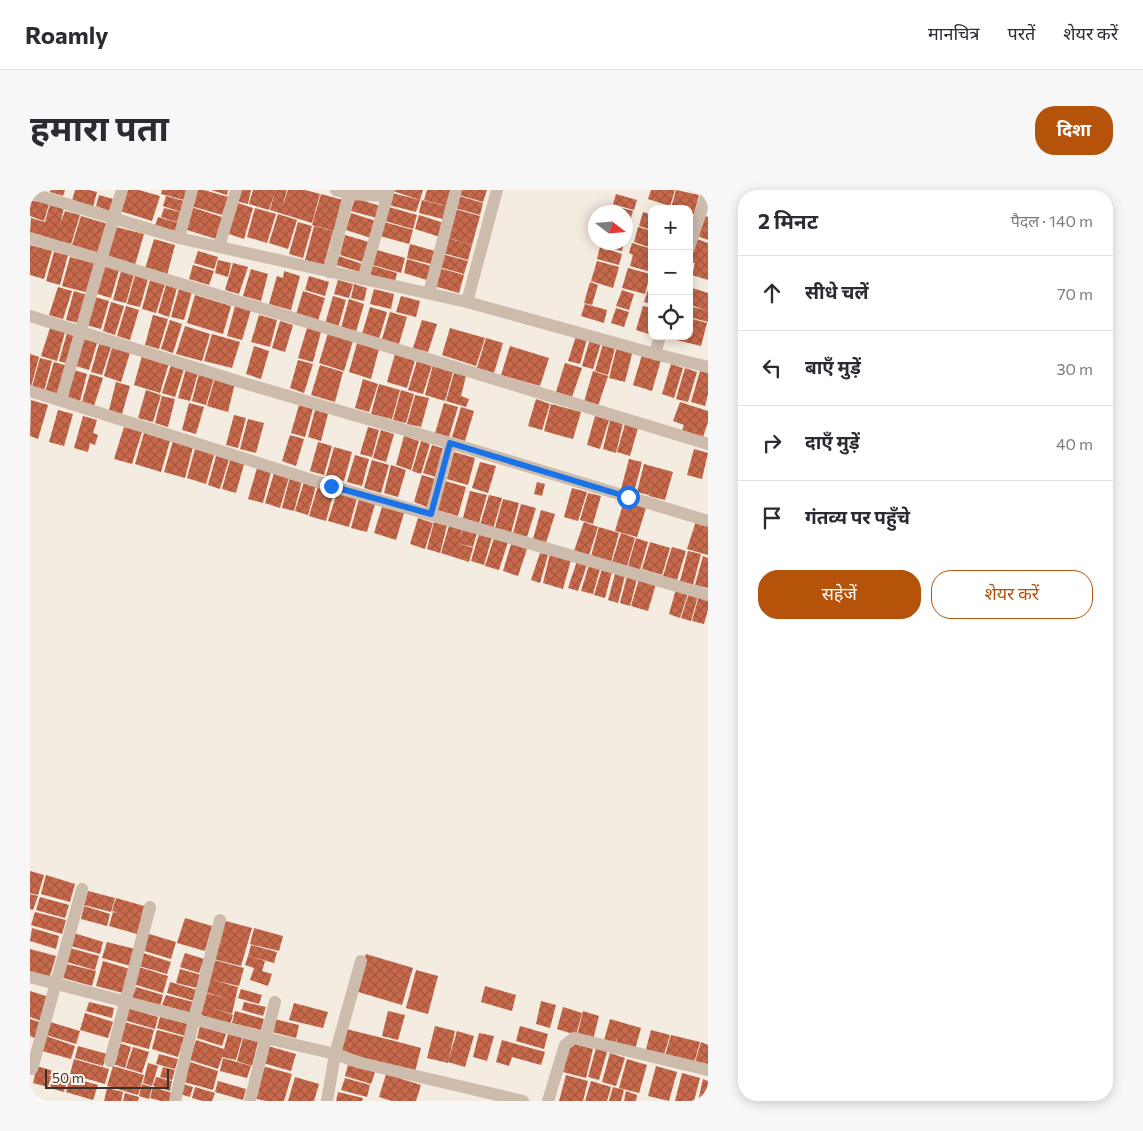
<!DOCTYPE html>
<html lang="hi">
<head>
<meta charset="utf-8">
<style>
  :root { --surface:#fff; --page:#f7f7f7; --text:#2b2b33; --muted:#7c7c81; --line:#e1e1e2; --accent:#b45309 }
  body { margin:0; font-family:Commissioner,"Noto Sans Devanagari",sans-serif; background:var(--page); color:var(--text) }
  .controls { position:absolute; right:15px; top:15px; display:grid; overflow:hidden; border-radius:10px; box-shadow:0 2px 12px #0003 }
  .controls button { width:45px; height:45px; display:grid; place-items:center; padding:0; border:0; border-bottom:1px solid var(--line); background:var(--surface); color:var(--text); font:25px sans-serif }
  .compass { position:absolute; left:558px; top:15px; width:45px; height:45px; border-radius:50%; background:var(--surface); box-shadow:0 2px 12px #0003; rotate:106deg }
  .scale { position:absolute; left:15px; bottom:12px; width:124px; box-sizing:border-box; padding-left:5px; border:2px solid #3b302b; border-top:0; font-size:14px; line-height:18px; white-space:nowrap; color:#3b302b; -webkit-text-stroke:4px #fbf5ee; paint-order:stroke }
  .stop { position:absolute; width:15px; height:15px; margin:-11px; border:4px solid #1a73e8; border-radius:50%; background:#fff }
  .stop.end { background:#1a73e8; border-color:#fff; box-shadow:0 1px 5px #0008 }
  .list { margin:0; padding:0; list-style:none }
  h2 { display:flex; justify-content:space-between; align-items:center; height:65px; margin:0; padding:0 20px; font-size:21px }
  h2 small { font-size:16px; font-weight:400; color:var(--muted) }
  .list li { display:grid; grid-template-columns:32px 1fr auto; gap:15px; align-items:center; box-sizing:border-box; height:75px; padding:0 20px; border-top:1px solid var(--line) }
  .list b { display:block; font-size:19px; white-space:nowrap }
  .list em { font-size:16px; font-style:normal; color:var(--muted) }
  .actions { display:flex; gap:10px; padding:15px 20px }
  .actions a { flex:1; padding:11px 0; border:1px solid var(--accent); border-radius:20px; text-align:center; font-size:18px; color:var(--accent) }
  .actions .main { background:var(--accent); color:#fff }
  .icon { flex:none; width:28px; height:28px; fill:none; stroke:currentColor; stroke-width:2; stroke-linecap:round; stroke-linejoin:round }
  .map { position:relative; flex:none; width:678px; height:911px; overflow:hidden; border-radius:20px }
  header { display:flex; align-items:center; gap:30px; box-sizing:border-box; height:70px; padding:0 25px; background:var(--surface); border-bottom:1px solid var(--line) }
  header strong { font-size:24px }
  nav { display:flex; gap:28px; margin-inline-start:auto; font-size:18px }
  .intro { display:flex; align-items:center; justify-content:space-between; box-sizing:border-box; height:120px; padding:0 30px }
  h1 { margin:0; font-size:35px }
  .button { padding:12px 22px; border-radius:20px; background:var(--accent); color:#fff; font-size:18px; font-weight:700 }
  main { display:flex; gap:30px; padding:0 30px }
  aside { flex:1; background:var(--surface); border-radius:20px; box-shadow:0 2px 12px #0003 }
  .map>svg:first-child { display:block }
</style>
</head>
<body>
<header>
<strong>Roamly</strong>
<nav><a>मानचित्र</a><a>परतें</a><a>शेयर करें</a></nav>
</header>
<div class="intro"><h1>हमारा पता</h1><a class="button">दिशा</a></div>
<main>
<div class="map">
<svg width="678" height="911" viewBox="0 0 678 911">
  <defs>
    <pattern id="building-cross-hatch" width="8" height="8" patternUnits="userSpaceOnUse" patternTransform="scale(1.25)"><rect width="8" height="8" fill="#c8694b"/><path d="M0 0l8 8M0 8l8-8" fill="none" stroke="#a4573f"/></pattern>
  </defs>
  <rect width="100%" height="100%" fill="#f4ebe1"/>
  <g fill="url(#building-cross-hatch)">
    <path d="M21 0H35L33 6 20 2Z"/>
    <path d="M45 0H59L67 2 63 17 42 11Z"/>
    <path d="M96 0H109L130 6 122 31 90 21Z"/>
    <path d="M132 0H157L154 10 131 4Z"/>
    <path d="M166 0H174L198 7 192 25 161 16Z"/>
    <path d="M181 0H198L197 5Z"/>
    <path d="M209 0H221L218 14 206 11Z"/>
    <path d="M223 0H257L252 18 258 0H275L290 4 282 33 240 20 245 2 239 20 219 14Z"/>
    <path d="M360 0H393L390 10Z"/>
    <path d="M397 0H421L417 16 394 10Z"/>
    <path d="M431 0H457L453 12 429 5Z"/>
    <path d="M621 0H645L640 16 618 9Z"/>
    <path d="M646 0 669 5 664 24 659 23V19L641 18Z"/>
    <path d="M362 3 390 10 386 22 359 15Z"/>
    <path d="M291 4 313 10 304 41 282 35Z"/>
    <path d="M586 4 607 10 604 20 583 14Z"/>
    <path d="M69 5 83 9 79 21 66 16Z"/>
    <path d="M136 6 154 11 151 22 133 16Z"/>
    <path d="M429 6 453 13 450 25 425 18Z"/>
    <path d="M325 8 350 16 347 28 321 21Z"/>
    <path d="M0 10 19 14 14 31 0 26Z"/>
    <path d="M392 10 416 16 413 29 389 23Z"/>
    <path d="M205 12 223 18 214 49 196 43Z"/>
    <path d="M20 14 34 18 30 34 35 21 50 25 41 54 0 44 1 28 15 32Z"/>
    <path d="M581 15 603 21 600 31 596 30V22H579Z"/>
    <path d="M161 17 192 27 186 49 154 39Z"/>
    <path d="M359 17 387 25 383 39 355 31Z"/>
    <path d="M134 18 150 22 147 32 131 27Z"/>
    <path d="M225 18 246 24 237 53 217 47Z"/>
    <path d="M425 19 450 26 442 55 418 48Z"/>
    <path d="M613 22 622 25V40L609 36Z"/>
    <path d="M321 23 346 31 341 48 316 40Z"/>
    <path d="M248 24 267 30 258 59 239 53Z"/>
    <path d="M389 25 414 33 410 47 385 39Z"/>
    <path d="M51 26 78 34 69 63 42 55Z"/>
    <path d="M674 26 678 27V50L667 46Z"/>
    <path d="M128 27 149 33 146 42 125 36Z"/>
    <path d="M268 32 282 36 273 68 259 64Z"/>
    <path d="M354 32 383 40 379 54 350 46Z"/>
    <path d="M284 36 303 41 294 75 275 70Z"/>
    <path d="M86 37 114 44 105 75 78 68Z"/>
    <path d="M608 37 622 41V58L604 52Z"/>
    <path d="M315 45 339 52 333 72 310 65Z"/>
    <path d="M417 48 442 55 438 70 413 63Z"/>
    <path d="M124 49 145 55 137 85 115 79Z"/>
    <path d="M667 49 678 53V90L662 85 665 73 660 72Z"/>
    <path d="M571 52H594L592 61 570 56Z"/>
    <path d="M602 53 622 59 621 82 600 76 603 65 599 63Z"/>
    <path d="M380 54 405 61 401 74 377 68Z"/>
    <path d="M0 55 22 61 14 89 0 85Z"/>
    <path d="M570 57 592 64 589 75 567 69Z"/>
    <path d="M347 60 375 68 371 83 343 75Z"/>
    <path d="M168 61 188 67 184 79 164 73Z"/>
    <path d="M24 62 38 65 30 95 16 91Z"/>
    <path d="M412 64 438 71 434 84 409 77Z"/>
    <path d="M309 66 332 74 330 82 306 75Z"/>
    <path d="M40 67 67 74 59 103 32 96Z"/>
    <path d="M377 69 401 76 397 90 374 83Z"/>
    <path d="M188 70 201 73 198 87 185 83Z"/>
    <path d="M567 71 589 77 583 98 561 91Z"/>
    <path d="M203 73 218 77 209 104 195 100Z"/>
    <path d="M73 75 89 80 81 108 64 103Z"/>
    <path d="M163 75 184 81 179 95 159 89Z"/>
    <path d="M343 76 367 83 365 92 340 85Z"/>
    <path d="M409 78 434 85 429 103 404 96Z"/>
    <path d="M598 78 620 84 615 104 592 98Z"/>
    <path d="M221 79 238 84 231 111 213 106Z"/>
    <path d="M91 81 104 84 96 113 83 110Z"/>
    <path d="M254 81 270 86 261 120 239 114 247 86 253 88Z"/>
    <path d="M105 85 118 89 110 117 97 114Z"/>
    <path d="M279 86 299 92 295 106 275 100Z"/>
    <path d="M120 90 135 94 126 123 112 119Z"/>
    <path d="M308 90 323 94 319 108 304 104Z"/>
    <path d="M621 91H622V114L614 112Z"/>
    <path d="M560 92 568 95 562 115 554 113Z"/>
    <path d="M324 94 337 98 334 111 321 108Z"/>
    <path d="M136 95 147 98 139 127 128 123Z"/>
    <path d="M28 97 42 101 33 129 19 125Z"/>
    <path d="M659 97 678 103V132L659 127V116L675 120 659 114Z"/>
    <path d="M149 99 162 102 154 130 141 127Z"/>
    <path d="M344 99 364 104 361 119 340 114Z"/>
    <path d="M592 100 604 104 599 120 586 116Z"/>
    <path d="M44 101 57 105 49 133 36 130Z"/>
    <path d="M273 101 295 108 288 131 266 125Z"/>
    <path d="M165 105 201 116 193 144 157 133Z"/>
    <path d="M303 106 316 110 308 138 295 134Z"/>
    <path d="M371 106 390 111 386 127 366 122Z"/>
    <path d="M65 107 79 111 71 139 56 135Z"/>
    <path d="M319 109 334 114 326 142 311 138Z"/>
    <path d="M81 112 94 116 85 145 73 141Z"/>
    <path d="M555 114 577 120 574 133 551 126Z"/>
    <path d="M96 116 109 120 100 150 87 146Z"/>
    <path d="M205 116 221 120 212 150 197 146Z"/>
    <path d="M613 116 622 118V145L606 140Z"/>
    <path d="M340 117 357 122 349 149 332 144Z"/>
    <path d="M586 118 599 122 594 137 581 133Z"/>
    <path d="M360 122 377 127 369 154 352 149Z"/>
    <path d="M123 125 138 129 129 159 115 155Z"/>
    <path d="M229 125 247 130 240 157 221 152Z"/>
    <path d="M659 128 677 133 671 156 642 149 643 146H659Z"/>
    <path d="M140 130 152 134 143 163 131 159Z"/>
    <path d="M392 130 407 134 398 162 383 158Z"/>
    <path d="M250 131 263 135 255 162 242 158Z"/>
    <path d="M155 136 180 144 172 171 146 164Z"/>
    <path d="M20 138 35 142 27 171 11 166Z"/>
    <path d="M277 138 291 142 283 172 268 168Z"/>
    <path d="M420 138 455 148 446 176 412 165Z"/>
    <path d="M37 143 47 145 39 174 29 171Z"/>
    <path d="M298 143 323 151 314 181 289 173Z"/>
    <path d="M182 144 210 152 202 178 174 171Z"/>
    <path d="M546 146 557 149 550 174 538 171Z"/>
    <path d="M456 148 473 153 464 183 447 178Z"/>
    <path d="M54 149 67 153 59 180 46 176Z"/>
    <path d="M560 149 571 153 563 179 552 176Z"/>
    <path d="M327 153 349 159 341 189 319 182Z"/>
    <path d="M69 154 81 157 72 185 61 182Z"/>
    <path d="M573 154 585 158 578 185 565 181Z"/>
    <path d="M224 156 239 161 231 189 216 184Z"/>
    <path d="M480 156 519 168 510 196 471 185Z"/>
    <path d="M587 156 603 160 595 192 579 188Z"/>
    <path d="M82 158 100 163 91 192 74 186Z"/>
    <path d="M0 164 9 167 1 197H0Z"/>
    <path d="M365 164 385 170 377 198 357 192Z"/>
    <path d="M612 165 631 170 622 201 603 195Z"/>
    <path d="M112 166 139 173 130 203 104 195Z"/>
    <path d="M10 168 22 171 14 201 2 197Z"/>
    <path d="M268 170 283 174 274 203 260 198Z"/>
    <path d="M387 171 402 175 393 204 378 200Z"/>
    <path d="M24 172 38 176 30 206 15 202Z"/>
    <path d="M535 173 552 178 542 207 526 202Z"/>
    <path d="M641 174 653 178 644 208 632 204Z"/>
    <path d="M141 175 154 179 145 207 132 203Z"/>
    <path d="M290 175 313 182 305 212 281 205Z"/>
    <path d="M403 175 423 182 415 211 395 205Z"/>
    <path d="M655 178 667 182 658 212 646 209Z"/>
    <path d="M156 179 168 183 160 211 148 208Z"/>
    <path d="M44 180 57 184 50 211 37 208Z"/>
    <path d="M563 181 578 186 568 216 554 212Z"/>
    <path d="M670 181 678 183V204L675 216 661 212Z"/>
    <path d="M424 183 436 186 431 206 439 209 436 217 416 211Z"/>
    <path d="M60 184 73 188 64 216 52 212Z"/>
    <path d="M169 184 184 188 176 215 162 211Z"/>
    <path d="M185 188 205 193 198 222 177 216Z"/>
    <path d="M333 189 348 194 339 222 325 218Z"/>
    <path d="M86 192 100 196 92 224 79 220Z"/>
    <path d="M349 194 370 200 362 229 341 224Z"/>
    <path d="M116 200 131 205 123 232 108 228Z"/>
    <path d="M371 200 384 204 376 233 363 230Z"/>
    <path d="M385 205 399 208 391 237 377 234Z"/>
    <path d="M132 206 145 209 138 237 125 233Z"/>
    <path d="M506 209 520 214 512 240 498 236Z"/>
    <path d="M1 210 18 215 8 249 0 246Z"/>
    <path d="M650 212 678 221V232L672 250 651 243 654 235 643 231Z"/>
    <path d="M159 213 174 217 166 244 152 240Z"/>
    <path d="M414 213 428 217 419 247 405 243Z"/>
    <path d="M521 214 551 222 543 249 528 245 530 236 528 245 514 241Z"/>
    <path d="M269 215 283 219 275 247 261 243Z"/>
    <path d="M431 217 444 221 435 251 422 247Z"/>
    <path d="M28 220 43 224 34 256 19 252Z"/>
    <path d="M285 220 298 224 291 251 278 247Z"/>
    <path d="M204 225 216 228 208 258 196 255Z"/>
    <path d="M53 226 67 230 63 243 68 245 65 255 60 253 58 262 44 258Z"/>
    <path d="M565 226 579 230 570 259 557 255Z"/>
    <path d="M218 229 234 233 226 263 210 259Z"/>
    <path d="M580 230 593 233 586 263 573 259Z"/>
    <path d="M595 234 608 238 600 266 587 262Z"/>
    <path d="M94 237 112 242 102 274 84 269Z"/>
    <path d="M338 237 349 240 342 267 330 264Z"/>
    <path d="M351 240 364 244 356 272 343 268Z"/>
    <path d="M114 243 140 251 131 282 105 274Z"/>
    <path d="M260 245 274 249 266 276 252 271Z"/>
    <path d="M374 246 389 251 381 280 366 275Z"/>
    <path d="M143 251 163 257 155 288 134 282Z"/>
    <path d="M391 251 400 254 391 284 382 281Z"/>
    <path d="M288 252 302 256 294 285 280 281Z"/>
    <path d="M402 255 415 259 406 287 393 283Z"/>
    <path d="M304 257 322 262 314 291 296 286Z"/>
    <path d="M165 259 184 265 176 294 157 288Z"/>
    <path d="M664 259 678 263 672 289 657 285Z"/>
    <path d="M424 262 445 268 438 295 417 289Z"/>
    <path d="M325 265 339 269 332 296 317 292Z"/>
    <path d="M186 266 199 269 190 299 178 295Z"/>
    <path d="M599 269 612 272 604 302 591 299Z"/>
    <path d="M200 270 214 274 206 303 192 299Z"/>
    <path d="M342 270 359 275 351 303 334 298Z"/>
    <path d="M450 272 466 276 458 303 442 298Z"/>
    <path d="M614 274 643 282 635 310 619 306 622 294 619 305 607 302Z"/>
    <path d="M361 275 376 280 368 307 354 303Z"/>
    <path d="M227 278 241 282 233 313 218 309Z"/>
    <path d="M244 283 259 287 250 318 235 313Z"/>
    <path d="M392 285 405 289 397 317 384 312Z"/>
    <path d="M260 287 272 291 264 321 252 318Z"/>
    <path d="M415 291 436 297 428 326 407 320Z"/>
    <path d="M274 292 286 296 278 325 265 321Z"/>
    <path d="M507 292 515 294 512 306 504 304Z"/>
    <path d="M288 296 304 301 296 331 279 326Z"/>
    <path d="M542 298 557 302 548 331 534 327Z"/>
    <path d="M440 301 457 305 449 333 433 328Z"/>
    <path d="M307 303 327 308 319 337 298 331Z"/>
    <path d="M558 303 571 306 563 334 550 330Z"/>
    <path d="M459 305 472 308 463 339 450 335Z"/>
    <path d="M329 309 345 314 337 342 321 338Z"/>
    <path d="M473 309 489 313 481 343 465 338Z"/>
    <path d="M594 311 616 318 607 347 585 341Z"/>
    <path d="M491 314 506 318 497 347 483 343Z"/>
    <path d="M352 317 374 323 366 350 344 343Z"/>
    <path d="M511 320 525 324 516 353 503 349Z"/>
    <path d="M388 328 403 333 395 359 380 354Z"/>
    <path d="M666 331 678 335V365L657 359Z"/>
    <path d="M404 332 417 336 410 363 397 359Z"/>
    <path d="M554 332 568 337 559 365 544 361Z"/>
    <path d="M419 336 432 340 430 348 433 339 447 343 443 357 428 353 443 358 439 372 411 363Z"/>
    <path d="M569 337 589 343 581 372 561 366Z"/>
    <path d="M591 343 605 348 597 376 582 372Z"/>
    <path d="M449 344 462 347 454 375 441 371Z"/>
    <path d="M464 348 478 352 469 380 455 376Z"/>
    <path d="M606 348 618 352 610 380 598 376Z"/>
    <path d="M620 352 640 358 632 385 612 379Z"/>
    <path d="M481 354 497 359 488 386 473 381Z"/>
    <path d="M642 357 656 361 647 390 633 386Z"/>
    <path d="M658 361 671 364 663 395 650 391Z"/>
    <path d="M510 363 518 365 510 393 501 390Z"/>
    <path d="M520 364 541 370 533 399 513 393Z"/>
    <path d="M673 366 678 368V398L665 395Z"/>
    <path d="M547 371 557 375 548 401 538 398Z"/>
    <path d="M559 375 570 379 563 404 551 401Z"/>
    <path d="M572 379 582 382 575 408 564 405Z"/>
    <path d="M585 384 595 386 588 413 578 410Z"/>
    <path d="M597 386 607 389 600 416 590 413Z"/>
    <path d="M609 389 626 394 618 421 601 416Z"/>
    <path d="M646 399 658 403 650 428 639 424Z"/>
    <path d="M659 403 668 406 661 431 651 428Z"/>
    <path d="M669 406 678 409V420L674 434 662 431Z"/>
    <path d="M0 681 14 685 8 705 0 703Z"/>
    <path d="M16 685 45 694 40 712 11 704Z"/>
    <path d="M58 701 85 708 81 722 54 715Z"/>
    <path d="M0 704 8 706 3 720 0 719Z"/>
    <path d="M10 707 39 715 35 728 6 720Z"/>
    <path d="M86 708 114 716 107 744 79 736 83 722 89 723 82 721Z"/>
    <path d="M54 716 80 724 77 736 51 729Z"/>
    <path d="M5 722 36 730 32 744 1 735Z"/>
    <path d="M155 728 182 736 175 761 147 753Z"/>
    <path d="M192 730 222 738 211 776 183 769 187 752 195 754 186 751Z"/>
    <path d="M2 738 29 746 26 759 0 751Z"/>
    <path d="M224 738 253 746 249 761 220 754Z"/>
    <path d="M44 743 73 752 70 764 41 756Z"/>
    <path d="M116 743 146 752 141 769 111 760Z"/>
    <path d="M77 752 105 759 101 776 72 768Z"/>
    <path d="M221 755 247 762 244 773 218 766Z"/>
    <path d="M40 758 69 766 65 780 37 772Z"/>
    <path d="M0 759 26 766 19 789 0 783Z"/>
    <path d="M113 763 141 772 137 784 109 776Z"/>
    <path d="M155 763 174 769 169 783 150 777Z"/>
    <path d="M336 764 383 778 372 815 325 801Z"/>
    <path d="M218 766 235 771 232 781 242 784 238 796 220 790 224 778 215 775Z"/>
    <path d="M184 770 214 778 209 796 183 790 208 797 202 824 182 818 203 825 200 834 171 825 177 803 201 810 176 802Z"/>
    <path d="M73 771 100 779 93 803 66 796Z"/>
    <path d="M37 774 66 781 62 796 33 788Z"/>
    <path d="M109 777 138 786 133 803 103 794Z"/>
    <path d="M150 779 171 785 167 798 146 793Z"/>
    <path d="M386 780 408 786 398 824 376 818Z"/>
    <path d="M140 792 167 800 164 811 137 803Z"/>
    <path d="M455 796 486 805 482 821 451 812Z"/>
    <path d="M106 797 133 805 130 816 102 808Z"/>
    <path d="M211 799 232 805 229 814 208 808Z"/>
    <path d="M0 801 19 807 11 831 0 827Z"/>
    <path d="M136 805 163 812 159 823 132 815Z"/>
    <path d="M511 811 526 815 520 838 506 834Z"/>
    <path d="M59 812 84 818 82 828 56 821Z"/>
    <path d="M214 812 236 817 233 826 212 820Z"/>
    <path d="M264 813 298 822 293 838 259 830Z"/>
    <path d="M533 817 552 823 546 845 527 839Z"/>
    <path d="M97 818 128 827 125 839 94 830Z"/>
    <path d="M205 821 234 829 231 840 202 833Z"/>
    <path d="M358 821 375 825 368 850 352 846Z"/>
    <path d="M553 821 569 826 563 850 547 846Z"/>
    <path d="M55 823 83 832 78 848 50 840Z"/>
    <path d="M130 827 158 834 155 846 127 838Z"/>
    <path d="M0 829 9 832 5 848 0 846Z"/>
    <path d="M244 829 269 835 266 848 242 842Z"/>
    <path d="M580 829 611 838 604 863 585 857 588 845 584 857 573 854Z"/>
    <path d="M20 832 50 841 46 854 16 845Z"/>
    <path d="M94 832 124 840 119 859 89 851Z"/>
    <path d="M170 836 196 844 192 856 167 848Z"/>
    <path d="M405 836 425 841 418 873 397 868Z"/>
    <path d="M490 836 518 844 514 859 486 851Z"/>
    <path d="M316 839 365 851 362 863 365 851 391 858 385 882 310 862Z"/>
    <path d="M127 840 154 847 148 867 122 859Z"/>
    <path d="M621 840 640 845 633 868 615 863Z"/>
    <path d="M427 841 444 846 435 877 418 872Z"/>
    <path d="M449 843 464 846 457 871 443 867Z"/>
    <path d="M198 844 212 848 206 870 192 867 188 879 160 870 166 850 194 859Z"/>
    <path d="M641 845 670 852 663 877 634 869Z"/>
    <path d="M16 846 45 856 41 869 12 861Z"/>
    <path d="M213 848 228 852 222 876 207 871Z"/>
    <path d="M472 850 515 862 511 875 482 867 479 876 466 872Z"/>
    <path d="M671 852 678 855V880L664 876Z"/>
    <path d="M89 853 101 857 95 878 83 874Z"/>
    <path d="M541 853 563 859 556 888 533 882Z"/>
    <path d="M48 856 77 864 73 876 45 868Z"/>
    <path d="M238 856 266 864 261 881 233 873Z"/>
    <path d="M103 857 119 862 112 883 96 878Z"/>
    <path d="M566 858 577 862 569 890 558 887Z"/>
    <path d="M580 863 595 868 586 896 572 892Z"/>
    <path d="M129 864 148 869 145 879 126 874Z"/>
    <path d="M193 868 221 876 217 888 190 881Z"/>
    <path d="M44 869 79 879 75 894 40 884Z"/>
    <path d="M597 869 617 875 609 903 589 898Z"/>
    <path d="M160 872 188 881 183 900 154 892Z"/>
    <path d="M118 873 128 876 122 896 113 893Z"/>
    <path d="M318 875 345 882 341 894 315 886Z"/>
    <path d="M7 876 23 881 18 897 3 893Z"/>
    <path d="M83 876 114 885 108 905 77 896Z"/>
    <path d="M232 876 262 884 254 911H236L223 908Z"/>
    <path d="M626 876 647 882 639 911 618 906Z"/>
    <path d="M133 877 145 880 142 890 130 887Z"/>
    <path d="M24 882 38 886 34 902 20 898Z"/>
    <path d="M652 883 670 888 664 911H645Z"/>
    <path d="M356 884 391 895 386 911H362L349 907Z"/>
    <path d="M536 885 558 891 553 911H529Z"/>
    <path d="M40 887 68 895 63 910 36 902Z"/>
    <path d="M126 887 142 891 140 901 123 896Z"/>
    <path d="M265 887 289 894 284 911H258Z"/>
    <path d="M315 888 340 895 337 907 311 900Z"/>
    <path d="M673 889 678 891V911H668Z"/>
    <path d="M188 891 216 899 213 910 185 902Z"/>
    <path d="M561 891 581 897 577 911H555Z"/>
    <path d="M112 894 122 897 119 909 109 906Z"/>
    <path d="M153 894 163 897 160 907 150 904Z"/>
    <path d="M123 897 142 903 139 911H131L120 908Z"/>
    <path d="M165 897 185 903 182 911H173L162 908Z"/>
    <path d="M583 897 594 900 591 911H579Z"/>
    <path d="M77 898 93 902 91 911H74Z"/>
    <path d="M596 901 607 905 606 911H594Z"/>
    <path d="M308 902 333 908 332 911H306Z"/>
    <path d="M95 903 109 907 108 911H93Z"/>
  </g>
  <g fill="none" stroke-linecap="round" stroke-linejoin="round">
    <g stroke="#cdbbac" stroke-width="12">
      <path d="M306 0 319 4 357 6"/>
      <path d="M0 3 149 48 437 112 625 164 678 177"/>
      <path d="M0 48 678 254"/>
      <path d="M149 48 162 0"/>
      <path d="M189 57 206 0"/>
      <path d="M659 58 678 0"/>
      <path d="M299 82 320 0"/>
      <path d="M333 89 359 0"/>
      <path d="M399 103 426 0"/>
      <path d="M437 112 467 0"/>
      <path d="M0 126 217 194 420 253 401 324"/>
      <path d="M625 164 630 146"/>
      <path d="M0 201 301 296 678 405"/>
      <path d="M31 210 71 70 92 0"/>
      <path d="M420 253 678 331"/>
      <path d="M0 787 236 848 305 864 331 873 493 911"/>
      <path d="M80 871 120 717"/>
      <path d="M2 879 52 699"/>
      <path d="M145 911 164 829 190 730"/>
      <path d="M220 911 245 812"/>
      <path d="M297 911 305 864 331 771"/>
      <path d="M518 911 535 855 544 848 678 880"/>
    </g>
  </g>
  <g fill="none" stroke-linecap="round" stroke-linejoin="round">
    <path stroke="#1a73e8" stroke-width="6" d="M301 296 401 324 420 253 598 307"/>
  </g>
</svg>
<div class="controls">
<button>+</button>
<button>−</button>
<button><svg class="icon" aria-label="locate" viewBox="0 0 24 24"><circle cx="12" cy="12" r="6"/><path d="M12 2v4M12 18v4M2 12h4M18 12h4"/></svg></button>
</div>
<svg class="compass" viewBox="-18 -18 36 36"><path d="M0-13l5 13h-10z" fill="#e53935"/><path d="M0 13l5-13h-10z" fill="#7c7c81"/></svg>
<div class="scale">50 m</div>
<div class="stop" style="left:598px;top:307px"></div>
<div class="stop end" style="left:301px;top:296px"></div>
</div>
<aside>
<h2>2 मिनट<small>पैदल · 140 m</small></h2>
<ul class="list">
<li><svg class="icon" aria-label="ahead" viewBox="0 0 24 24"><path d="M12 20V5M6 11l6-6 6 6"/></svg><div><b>सीधे चलें</b></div><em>70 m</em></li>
<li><svg class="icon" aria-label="left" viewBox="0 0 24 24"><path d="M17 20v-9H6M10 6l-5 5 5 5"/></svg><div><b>बाएँ मुड़ें</b></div><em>30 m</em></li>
<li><svg class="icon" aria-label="right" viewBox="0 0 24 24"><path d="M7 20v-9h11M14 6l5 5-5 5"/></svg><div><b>दाएँ मुड़ें</b></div><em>40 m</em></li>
<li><svg class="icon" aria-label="arrive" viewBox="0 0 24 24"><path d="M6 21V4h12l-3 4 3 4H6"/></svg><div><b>गंतव्य पर पहुँचे</b></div></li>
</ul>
<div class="actions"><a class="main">सहेजें</a><a>शेयर करें</a></div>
</aside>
</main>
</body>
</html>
